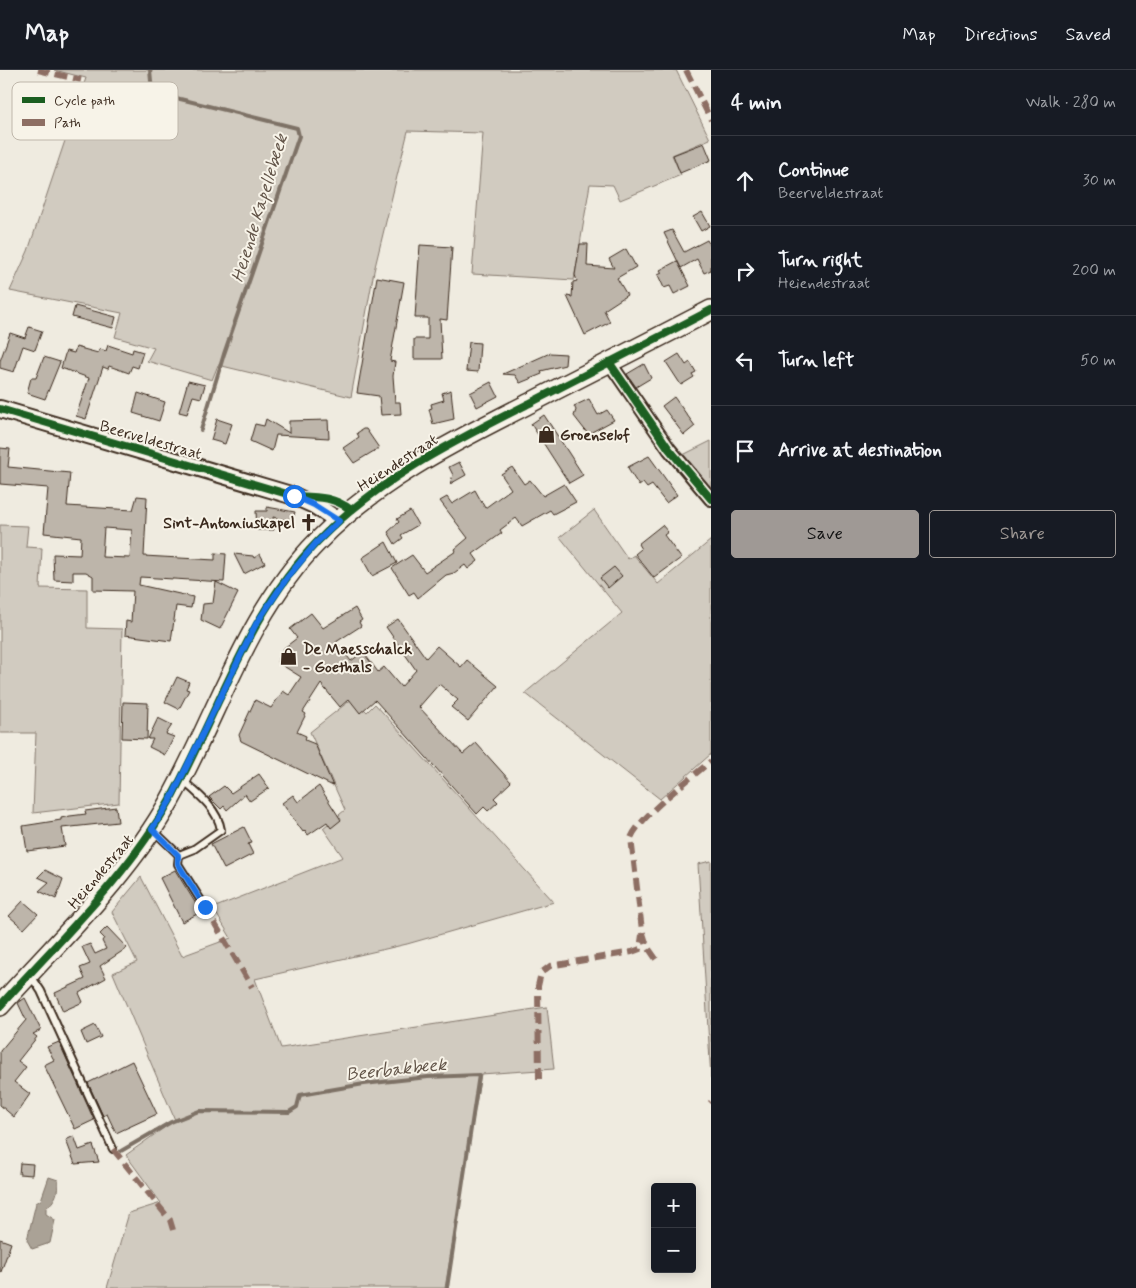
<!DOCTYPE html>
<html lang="en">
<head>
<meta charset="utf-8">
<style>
  :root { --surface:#171b24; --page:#242831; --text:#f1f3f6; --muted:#9ea1a6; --line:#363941; --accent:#9f9995 }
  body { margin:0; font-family:Mynerve,sans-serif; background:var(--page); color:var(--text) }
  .controls { position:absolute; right:15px; bottom:15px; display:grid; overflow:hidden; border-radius:5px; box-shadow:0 2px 12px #0003 }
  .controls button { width:45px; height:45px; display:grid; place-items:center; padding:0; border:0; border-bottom:1px solid var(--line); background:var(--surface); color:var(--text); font:25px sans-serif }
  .stop { position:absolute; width:15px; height:15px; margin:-11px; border:4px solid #1a73e8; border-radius:50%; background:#fff }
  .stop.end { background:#1a73e8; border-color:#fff; box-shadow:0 1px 5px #0008 }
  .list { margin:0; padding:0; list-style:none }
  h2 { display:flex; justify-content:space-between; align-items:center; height:65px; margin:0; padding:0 20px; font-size:21px }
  h2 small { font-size:16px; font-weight:400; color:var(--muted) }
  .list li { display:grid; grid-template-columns:32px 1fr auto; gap:15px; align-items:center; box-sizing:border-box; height:90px; padding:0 20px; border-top:1px solid var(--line) }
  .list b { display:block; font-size:19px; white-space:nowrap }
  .list p { margin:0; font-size:16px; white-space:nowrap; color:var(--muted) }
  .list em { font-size:16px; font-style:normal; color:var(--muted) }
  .actions { display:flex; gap:10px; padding:15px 20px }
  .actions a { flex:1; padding:11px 0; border:1px solid var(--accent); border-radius:5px; text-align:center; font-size:18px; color:var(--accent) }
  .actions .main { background:var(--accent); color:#111 }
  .icon { flex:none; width:28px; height:28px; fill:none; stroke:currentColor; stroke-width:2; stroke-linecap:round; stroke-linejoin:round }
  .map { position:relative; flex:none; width:711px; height:1218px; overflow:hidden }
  header { display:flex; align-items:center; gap:30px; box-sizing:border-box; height:70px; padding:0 25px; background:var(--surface); border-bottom:1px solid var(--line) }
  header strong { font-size:24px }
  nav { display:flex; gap:28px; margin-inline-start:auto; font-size:18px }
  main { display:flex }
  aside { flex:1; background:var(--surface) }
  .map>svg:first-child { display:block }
</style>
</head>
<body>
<header>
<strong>Map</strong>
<nav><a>Map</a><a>Directions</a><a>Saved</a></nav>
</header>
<main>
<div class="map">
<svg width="711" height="1218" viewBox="0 0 711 1218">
  <rect width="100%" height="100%" fill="#efebe0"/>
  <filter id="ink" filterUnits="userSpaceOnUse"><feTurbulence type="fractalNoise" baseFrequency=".02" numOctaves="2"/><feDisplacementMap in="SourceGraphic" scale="10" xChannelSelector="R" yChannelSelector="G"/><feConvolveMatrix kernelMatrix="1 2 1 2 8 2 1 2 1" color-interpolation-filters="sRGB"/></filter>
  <g filter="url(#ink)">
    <g fill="#d1cbc0" stroke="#867a6f">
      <path d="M54 0H676L710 69 672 85 681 105 620 130 613 115 590 114 574 210 472 204 483 63 408 61 374 201 351 327 218 295 212 310 147 291 154 278 115 267 122 243 10 221 28 181 86 8Z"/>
      <path d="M711 371V418L683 385Z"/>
      <path d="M594 440 628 489 634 485 658 514 711 470V684L660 729 525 623 622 543 560 467Z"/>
      <path d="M0 455 28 456 26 477 42 478 40 518 87 519V558L122 559 119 733 33 743 36 663H0Z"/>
      <path d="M353 628 367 642 375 634 554 832 407 874 255 909 281 978 547 937 554 999 481 1004 445 1218H107L129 1143 161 1133 126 1085 175 1050 113 903 137 892 112 842 141 807 182 886 231 868 213 838 343 787 323 758 345 740 310 662Z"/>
      <path d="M711 791V1008L698 794Z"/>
    </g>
    <path fill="#aaa296" stroke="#7e7266" d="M49 1107 58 1110C58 1123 56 1130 46 1138V1144L55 1150 50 1173 32 1179 27 1170 36 1133 41 1130Z"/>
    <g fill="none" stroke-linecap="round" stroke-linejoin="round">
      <g stroke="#7e7266" stroke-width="4">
        <path d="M150 0 152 22 297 58 299 66 224 284 201 360"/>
        <path d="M121 1081 171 1052 199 1041 289 1042 297 1037 300 1025 364 1014 428 1007 479 1005 447 1218"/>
      </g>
    </g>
    <g fill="#bdb5aa" stroke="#3b2a1e" fill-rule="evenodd">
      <path d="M704 73 711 90 680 103 673 85Z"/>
      <path d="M702 142 710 156 701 161 693 147Z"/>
      <path d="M672 160 684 182 707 170 711 177V200L704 203 697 189 681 198 664 163Z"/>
      <path d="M580 174H588L587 196 614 198 609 189 626 179 636 197 617 208 627 225 604 240 610 252 585 265 567 226 572 227 573 212 577 211 575 205Z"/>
      <path d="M420 175 452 177 447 250 440 249 442 289H414V269H428V248H415Z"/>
      <path d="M677 191 690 216 674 224 670 216 664 218 658 205 662 203 660 200Z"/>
      <path d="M377 207 404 212 390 291 395 292 393 306 395 332H400L401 344 381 345 379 326 357 323Z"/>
      <path d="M75 236 116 247 113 258 72 247Z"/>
      <path d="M29 257 42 261 35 280 23 276 14 302 0 298V291L10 263 25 268Z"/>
      <path d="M469 272 480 273 478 302 466 301Z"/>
      <path d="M108 275 132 283 133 279 143 282 138 298 132 296 129 303 109 296 108 299 103 297 86 349 76 346 89 308 61 298 66 281 74 283 76 277 98 283 100 279 106 281Z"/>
      <path d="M550 283 566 284 565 295 541 301 542 304 520 313 515 305 503 304Z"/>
      <path d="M679 284 686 295 690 292 696 302 692 304 694 307 681 315 666 292Z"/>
      <path d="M44 287 60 292 45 329 27 323 31 308H36Z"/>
      <path d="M644 294 651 308 636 317 627 304Z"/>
      <path d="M188 311 205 315 201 328 193 326 187 344 179 342Z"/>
      <path d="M491 312 498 326 477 337 470 323Z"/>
      <path d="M451 320 454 349 433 354 429 339 432 338 431 334 444 330 442 323Z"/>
      <path d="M138 323 165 332 159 351 133 343Z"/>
      <path d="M674 327 695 356 684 365 662 336Z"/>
      <path d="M589 329 598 345 607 340 614 350 588 364 574 346 576 340 574 336Z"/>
      <path d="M544 345 583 405 569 413 531 354Z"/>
      <path d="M217 349 232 354 225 374 211 370Z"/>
      <path d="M266 349 289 363V351L328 350 329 368 276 365 272 381 250 371 255 354 264 356Z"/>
      <path d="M363 359H366L379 378 354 393 343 378 359 367 357 363Z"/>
      <path d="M0 378 10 379 8 397 70 403 67 436 133 440 137 426 147 427 144 486 215 490V483L226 484 224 512 140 507 139 515 193 527 191 538 176 536 171 571 125 565 126 551 131 552 133 521 93 520V506L86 502H73V511L54 510 53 484 80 485 81 467 44 463 48 418 0 414ZM104 458 132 460 130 488 102 487Z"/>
      <path d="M649 386 677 425 666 433 652 415 647 418 643 413 639 416 630 402 628 397Z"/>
      <path d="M459 392 466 405 450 414 453 405 449 397Z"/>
      <path d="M512 397 524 414 530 410 543 426 564 414 576 432 553 444 550 440 522 456 516 448 500 460 502 463 473 484 478 491 468 499 465 495 454 503 446 505 418 528 414 522 409 525 392 498 412 485 425 502 456 481 455 479 468 468 440 431 447 427 452 434 475 420 485 438 511 419 501 404Z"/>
      <path d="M267 437 295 442 292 452 273 447 274 460H257L256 441H267Z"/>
      <path d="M410 441 418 455 401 465 403 468 395 474 388 462 399 452 397 449Z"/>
      <path d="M662 455 668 462 664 465 681 488 654 508 635 484 641 479 638 474Z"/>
      <path d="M386 472 397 493 372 506 362 488Z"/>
      <path d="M234 484 253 486 254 488 260 484 265 493 244 504Z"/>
      <path d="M614 497 622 506 608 518 600 508Z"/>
      <path d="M216 512 238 523 220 559 201 550 203 534 213 533Z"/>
      <path d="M355 538 362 550 359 552 361 556 336 572 351 591 363 582 378 602 384 597 401 617 416 600 386 557 398 549 426 588 437 576 461 597 467 590 498 616 468 651 451 637 458 630 439 614 419 637 463 684 476 673 511 712 494 728 498 732 488 741 484 737 477 744 375 630 360 643 349 629 340 637 321 614 303 642 306 644 297 662 306 666 305 670 315 674 333 716 241 671 239 665 255 630 271 638 283 621 289 625 301 607 277 592 284 578 297 568 290 559 311 543 323 558Z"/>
      <path d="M177 607 189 612 186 619 189 620 179 639 165 632Z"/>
      <path d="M123 632 148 633 147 669 122 668Z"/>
      <path d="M158 648 172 655 166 664 174 667 165 685 149 677 153 669H148Z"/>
      <path d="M259 704 269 718 250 731 245 724 227 740 224 736 221 739 209 727 224 716 231 723Z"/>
      <path d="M319 716 341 750 331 758 327 752 308 765 305 760 303 762 282 733 293 725 298 732Z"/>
      <path d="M116 737 118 752 62 758 65 776 27 781 23 756 61 750V748L70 746 86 744 85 741Z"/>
      <path d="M244 757 252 773 248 774 253 784 224 799 211 774Z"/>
      <path d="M45 800 63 809 56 829 39 821 49 812 38 807Z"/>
      <path d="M175 800 201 842 182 852 160 808Z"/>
      <path d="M23 831 38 844 24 859 9 846Z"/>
      <path d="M107 857 127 878 100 896 106 908 79 923 83 932 63 941 55 923 85 909 80 898 90 894 82 877 90 874 95 884 106 879 102 871 104 868 100 864Z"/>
      <path d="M25 928 41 960 33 964 37 967 18 991 26 997 14 1012 30 1024 14 1047 0 1035V981L26 950 18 933Z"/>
      <path d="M95 955 101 967 86 974 81 962Z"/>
      <path d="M59 972 94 1050 75 1059 44 995 54 990 47 977Z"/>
      <path d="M132 991 157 1044 116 1063 107 1044 103 1046 88 1013Z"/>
      <path d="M74 1066 79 1080 93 1075 99 1092 75 1094 66 1070Z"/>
      <path d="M20 1093 33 1094 32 1105 19 1104Z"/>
      <path d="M0 1169 11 1173 1 1202H0Z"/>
    </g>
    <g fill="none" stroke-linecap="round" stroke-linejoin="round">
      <defs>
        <g id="service">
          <path d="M154 761 179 785 194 779 221 760C218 739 197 723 182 710"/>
          <path d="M179 785 178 794 205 837"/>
          <path d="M31 906 41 921 113 1079"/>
        </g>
        <path id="minor" d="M609 292 669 379 711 429"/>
        <path id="tertiary" d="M0 339 294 426 314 435 339 451"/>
        <path id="secondary" d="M0 936C58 871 128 806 170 730 218 644 247 543 318 471 379 408 455 371 532 332 592 301 652 271 711 240"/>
      </defs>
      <use href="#service" stroke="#3b2a1e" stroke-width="10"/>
      <use href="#minor" stroke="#3b2a1e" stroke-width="16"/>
      <use href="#tertiary" stroke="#3b2a1e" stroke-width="20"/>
      <use href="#secondary" stroke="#3b2a1e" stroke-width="22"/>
      <use href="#service" stroke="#f7f3e8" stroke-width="6"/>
      <use href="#minor" stroke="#f7f3e8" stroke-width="12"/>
      <use href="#tertiary" stroke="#f7f3e8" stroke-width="16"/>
      <use href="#secondary" stroke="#f7f3e8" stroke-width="19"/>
      <g stroke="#8d6e63" stroke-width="6" stroke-dasharray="12 6" stroke-linecap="butt">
        <path d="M38 0 81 10"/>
        <path d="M686 0 711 50"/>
        <path d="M205 837 252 917"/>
        <path d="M656 889 647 876 642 860 631 768C639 747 692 707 711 691"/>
        <path d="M539 1009 538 916 541 903 550 896 632 882 640 879 642 865"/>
        <path d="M710 1033 711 1032"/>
        <path d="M113 1079 170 1150 173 1160"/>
      </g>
      <defs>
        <g id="cycleway">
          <path d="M609 292 669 379 711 429"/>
          <path d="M0 339 294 426C316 427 333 426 351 440"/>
          <path d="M0 936C58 871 128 806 170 730 218 644 247 543 318 471 379 408 455 371 532 332 592 301 652 271 711 240"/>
        </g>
      </defs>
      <use href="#cycleway" stroke="#f7f3e8" stroke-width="11"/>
      <use href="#cycleway" stroke="#1b5e20" stroke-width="8"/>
    </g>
  </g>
  <g fill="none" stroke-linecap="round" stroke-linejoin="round" filter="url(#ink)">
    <path stroke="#1a73e8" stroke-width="6" d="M205 837 178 794V785L152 759 170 731 256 554 287 508 316 473 339 451 314 435 294 426"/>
  </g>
  <defs>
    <symbol id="shop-bare" viewBox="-9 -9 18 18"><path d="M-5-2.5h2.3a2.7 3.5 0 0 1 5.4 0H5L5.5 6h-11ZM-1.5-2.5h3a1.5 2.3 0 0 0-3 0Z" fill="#3b2a1e" stroke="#f7f3e8" stroke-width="2.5" paint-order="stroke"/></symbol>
    <symbol id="church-bare" viewBox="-9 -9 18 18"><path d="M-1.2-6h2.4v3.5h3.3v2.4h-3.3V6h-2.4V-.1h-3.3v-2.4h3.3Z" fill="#3b2a1e" stroke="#f7f3e8" stroke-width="2.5" paint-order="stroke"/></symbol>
  </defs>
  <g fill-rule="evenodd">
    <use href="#shop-bare" x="534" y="352" width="25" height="25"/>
    <use href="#church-bare" x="296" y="440" width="25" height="25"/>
    <use href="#shop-bare" x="276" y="574" width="25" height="25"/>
  </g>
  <g text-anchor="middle" stroke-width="4" stroke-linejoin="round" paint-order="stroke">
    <g font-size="16" font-weight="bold" fill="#3b2a1e" stroke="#f7f3e8" text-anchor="start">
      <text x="560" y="370">Groenselof</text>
      <text x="295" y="458" text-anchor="end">Sint-Antoniuskapel</text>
      <text x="303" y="584">De Maesschalck<tspan x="303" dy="18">- Goethals</tspan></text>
    </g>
    <g font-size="16" fill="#3b2a1e" stroke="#f7f3e8">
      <text transform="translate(151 369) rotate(16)" y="6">Beerveldestraat</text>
      <text transform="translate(397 392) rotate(-33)" y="6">Heiendestraat</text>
      <text transform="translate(100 801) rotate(-50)" y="6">Heiendestraat</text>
    </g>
    <g font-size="18" font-style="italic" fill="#625448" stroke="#f7f3e8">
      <text transform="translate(259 138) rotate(-73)" y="6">Heiende Kapellebeek</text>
      <text transform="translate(396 999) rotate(-6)" y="6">Beerbakbeek</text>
    </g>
  </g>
  <rect x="12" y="12" width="166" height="58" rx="8" fill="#f7f3e8" stroke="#bfb7ab" stroke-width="1"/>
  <rect x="22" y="27" width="23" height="6" fill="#1b5e20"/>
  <rect x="22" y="49" width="23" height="7" fill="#8d6e63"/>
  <g font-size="14" fill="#3b2a1e">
    <text x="54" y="35">Cycle path</text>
    <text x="54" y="57">Path</text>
  </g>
</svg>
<div class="controls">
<button>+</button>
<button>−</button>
</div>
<div class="stop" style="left:294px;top:426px"></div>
<div class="stop end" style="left:205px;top:837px"></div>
</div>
<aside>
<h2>4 min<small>Walk · 280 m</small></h2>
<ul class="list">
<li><svg class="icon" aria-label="ahead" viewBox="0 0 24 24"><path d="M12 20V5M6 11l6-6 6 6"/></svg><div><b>Continue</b><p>Beerveldestraat</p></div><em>30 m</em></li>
<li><svg class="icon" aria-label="right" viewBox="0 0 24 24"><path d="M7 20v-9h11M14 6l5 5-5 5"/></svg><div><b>Turn right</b><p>Heiendestraat</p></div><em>200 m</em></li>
<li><svg class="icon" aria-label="left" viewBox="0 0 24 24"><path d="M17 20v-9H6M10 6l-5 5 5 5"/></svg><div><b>Turn left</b></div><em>50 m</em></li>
<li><svg class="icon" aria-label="arrive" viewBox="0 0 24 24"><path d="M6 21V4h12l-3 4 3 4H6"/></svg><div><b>Arrive at destination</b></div></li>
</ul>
<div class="actions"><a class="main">Save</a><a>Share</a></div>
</aside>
</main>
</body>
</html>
